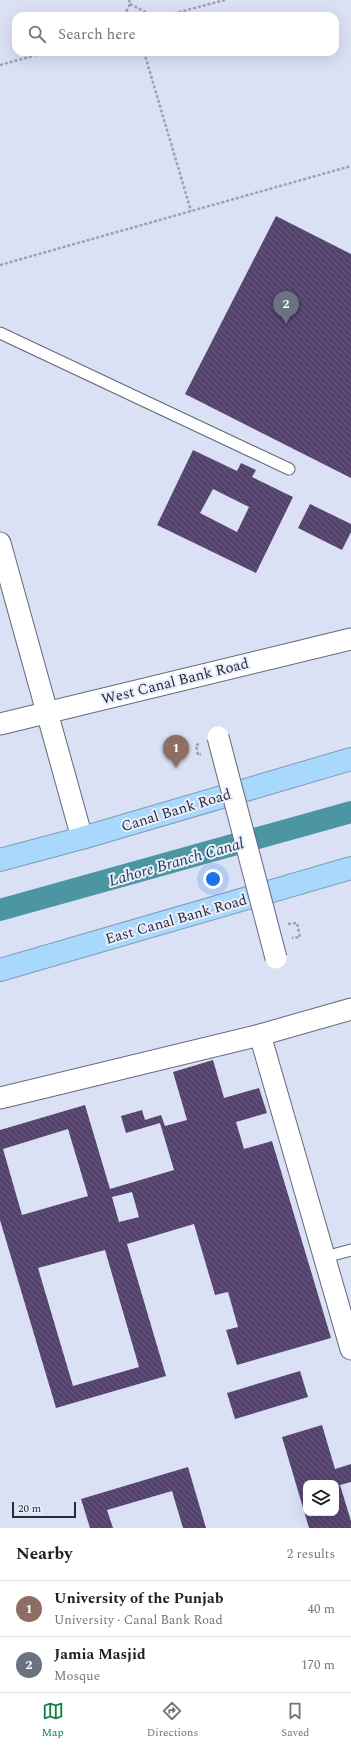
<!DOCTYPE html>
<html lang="en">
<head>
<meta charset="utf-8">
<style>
  :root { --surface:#fff; --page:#f2f2f2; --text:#202124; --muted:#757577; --line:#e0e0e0; --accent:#0b8043 }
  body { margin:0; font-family:Spectral,serif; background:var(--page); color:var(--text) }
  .controls { position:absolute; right:12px; bottom:12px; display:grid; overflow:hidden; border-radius:8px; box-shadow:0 4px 16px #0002 }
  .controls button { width:36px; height:36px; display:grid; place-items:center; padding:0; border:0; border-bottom:1px solid var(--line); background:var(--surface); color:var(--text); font:20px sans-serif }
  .scale { position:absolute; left:12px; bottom:10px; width:64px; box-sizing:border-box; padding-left:4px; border:2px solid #2b2d35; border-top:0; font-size:11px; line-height:14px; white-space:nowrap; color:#2b2d35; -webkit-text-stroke:3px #e9eefe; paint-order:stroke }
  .you { position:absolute; left:213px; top:879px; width:14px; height:14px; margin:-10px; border:3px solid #fff; border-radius:50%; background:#1a73e8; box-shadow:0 0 0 6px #1a73e833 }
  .badge { display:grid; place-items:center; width:26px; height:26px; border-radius:50%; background:var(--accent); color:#fff; font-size:13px; font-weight:700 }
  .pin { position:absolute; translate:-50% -33px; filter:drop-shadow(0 1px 2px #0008) }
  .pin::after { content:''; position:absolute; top:21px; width:14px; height:12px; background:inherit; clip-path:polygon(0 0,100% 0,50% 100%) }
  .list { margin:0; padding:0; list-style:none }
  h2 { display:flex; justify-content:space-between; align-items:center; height:52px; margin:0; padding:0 16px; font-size:17px }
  h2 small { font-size:13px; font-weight:400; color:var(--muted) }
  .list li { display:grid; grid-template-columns:26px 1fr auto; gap:12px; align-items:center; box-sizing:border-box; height:56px; padding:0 16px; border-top:1px solid var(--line) }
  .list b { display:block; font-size:15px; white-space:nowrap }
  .list p { margin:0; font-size:13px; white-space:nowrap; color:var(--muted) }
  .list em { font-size:13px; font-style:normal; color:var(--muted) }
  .icon { flex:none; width:22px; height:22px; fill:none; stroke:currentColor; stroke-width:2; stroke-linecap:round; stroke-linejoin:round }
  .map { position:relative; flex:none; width:351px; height:1528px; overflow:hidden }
  .search { position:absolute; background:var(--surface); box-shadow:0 4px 16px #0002; left:12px; right:12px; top:12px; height:44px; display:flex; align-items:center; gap:10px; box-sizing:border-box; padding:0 14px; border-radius:12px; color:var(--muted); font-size:15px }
  .sheet { height:164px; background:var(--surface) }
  nav { display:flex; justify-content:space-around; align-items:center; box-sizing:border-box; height:56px; border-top:1px solid var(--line); background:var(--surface); font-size:11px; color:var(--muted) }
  nav a { display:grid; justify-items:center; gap:2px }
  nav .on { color:var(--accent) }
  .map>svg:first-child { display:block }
</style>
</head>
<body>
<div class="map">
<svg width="351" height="1528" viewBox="0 0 351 1528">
  <defs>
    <pattern id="building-back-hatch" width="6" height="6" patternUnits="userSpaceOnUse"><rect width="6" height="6" fill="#55426f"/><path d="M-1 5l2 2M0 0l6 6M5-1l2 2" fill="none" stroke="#6a5b80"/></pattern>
  </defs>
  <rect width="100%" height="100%" fill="#dbe1f5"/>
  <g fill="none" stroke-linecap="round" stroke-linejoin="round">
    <path stroke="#4c96a4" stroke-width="22" d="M0 910 351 812"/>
  </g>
  <g fill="url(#building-back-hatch)" fill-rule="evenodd">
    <path d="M276 216 351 254V478L185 394Z"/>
    <path d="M193 450 237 471 241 463 256 470 252 477 293 497 256 573 157 525ZM213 489 249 507 237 532 200 513Z"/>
    <path d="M310 504 351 524V532L342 550 298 528Z"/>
    <path d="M213 1060 224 1098 259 1088 267 1113 236 1122 244 1149 272 1141 331 1338 237 1365 226 1330 238 1327 228 1292 215 1295 194 1224 127 1244 166 1376 56 1408 0 1220V1130L85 1105 110 1189 174 1170 160 1123 126 1133 121 1116 142 1110 145 1120 161 1115 165 1126 187 1120 173 1072ZM68 1129 88 1196 22 1215 3 1149ZM132 1192 139 1217 119 1222 112 1197ZM105 1250 139 1367 73 1386 38 1268Z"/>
    <path d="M300 1371 308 1397 235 1419 227 1393Z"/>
    <path d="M322 1425 335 1469 351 1464V1482L340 1485 351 1521V1528H309L282 1437ZM306 1483H336V1513H306Z"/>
    <path d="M188 1467 206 1528H183L172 1491 107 1510 113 1528H90L81 1499Z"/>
  </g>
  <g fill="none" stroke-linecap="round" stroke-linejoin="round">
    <defs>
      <g id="lane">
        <path d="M0 333 289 469"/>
        <path d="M325 1257 351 1250"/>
      </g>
      <g id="street">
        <path d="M0 543 82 838"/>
        <path d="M0 724 351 639"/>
        <path d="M260 1035 351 1349"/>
        <path d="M0 1098 260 1035 351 1009"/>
      </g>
      <g id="highway">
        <path d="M0 860 82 838 351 759"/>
        <path d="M0 970 351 868"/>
      </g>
    </defs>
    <use href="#lane" stroke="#63687a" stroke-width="13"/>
    <use href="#street" stroke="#63687a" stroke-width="23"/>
    <use href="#highway" stroke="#7d9cb7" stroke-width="24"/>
    <g stroke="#9da1b1" stroke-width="2.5" stroke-dasharray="3 2" stroke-linecap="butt">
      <path d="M130 4 153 16"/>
      <path d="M124 16 130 4 129 0"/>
      <path d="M164 16 225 0"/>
      <path d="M144 52 191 211"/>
      <path d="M0 65 47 52"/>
      <path d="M0 265 351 166"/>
      <path d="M199 744 196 745 198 755 201 754"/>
      <path d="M288 924 297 923 300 937 292 938"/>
    </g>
    <use href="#lane" stroke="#fff" stroke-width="11"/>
    <use href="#street" stroke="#fff" stroke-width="21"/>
    <use href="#highway" stroke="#a9d8fd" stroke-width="22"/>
    <defs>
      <path id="street-bridge" d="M218 737 276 958"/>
    </defs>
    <use href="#street-bridge" stroke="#63687a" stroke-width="23" stroke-linecap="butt"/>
    <use href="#street-bridge" stroke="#fff" stroke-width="21"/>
  </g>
  <g text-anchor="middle" stroke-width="4" stroke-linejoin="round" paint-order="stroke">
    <g font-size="15" fill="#2b2d35" stroke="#e9eefe">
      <text transform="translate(175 681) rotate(-14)" y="5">West Canal Bank Road</text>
      <text transform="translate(176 810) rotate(-17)" y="5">Canal Bank Road</text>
      <text transform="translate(176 919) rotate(-16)" y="5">East Canal Bank Road</text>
    </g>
    <g font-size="16" font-style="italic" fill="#1f434a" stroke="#e9eefe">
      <text transform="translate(176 861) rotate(-16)" y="6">Lahore Branch Canal</text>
    </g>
  </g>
</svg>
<div class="controls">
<button><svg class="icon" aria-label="layers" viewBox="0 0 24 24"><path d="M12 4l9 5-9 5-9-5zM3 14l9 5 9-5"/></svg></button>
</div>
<div class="scale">20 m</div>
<div class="you"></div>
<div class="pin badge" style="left:176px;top:768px;background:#8d6e63">1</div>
<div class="pin badge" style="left:286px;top:324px;background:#6b7280">2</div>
<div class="search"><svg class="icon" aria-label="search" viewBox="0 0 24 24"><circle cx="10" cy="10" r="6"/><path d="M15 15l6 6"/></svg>Search here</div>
</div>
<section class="sheet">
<h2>Nearby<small>2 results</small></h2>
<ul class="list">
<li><span class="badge" style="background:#8d6e63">1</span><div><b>University of the Punjab</b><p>University · Canal Bank Road</p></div><em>40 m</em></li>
<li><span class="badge" style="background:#6b7280">2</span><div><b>Jamia Masjid</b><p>Mosque</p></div><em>170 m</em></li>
</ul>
</section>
<nav>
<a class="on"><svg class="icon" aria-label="map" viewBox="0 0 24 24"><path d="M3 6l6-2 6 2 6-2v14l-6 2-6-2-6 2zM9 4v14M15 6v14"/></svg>Map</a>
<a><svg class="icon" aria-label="directions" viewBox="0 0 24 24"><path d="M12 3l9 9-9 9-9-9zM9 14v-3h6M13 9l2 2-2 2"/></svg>Directions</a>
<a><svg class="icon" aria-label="saved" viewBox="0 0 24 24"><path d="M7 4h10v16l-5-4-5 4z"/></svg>Saved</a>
</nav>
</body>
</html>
